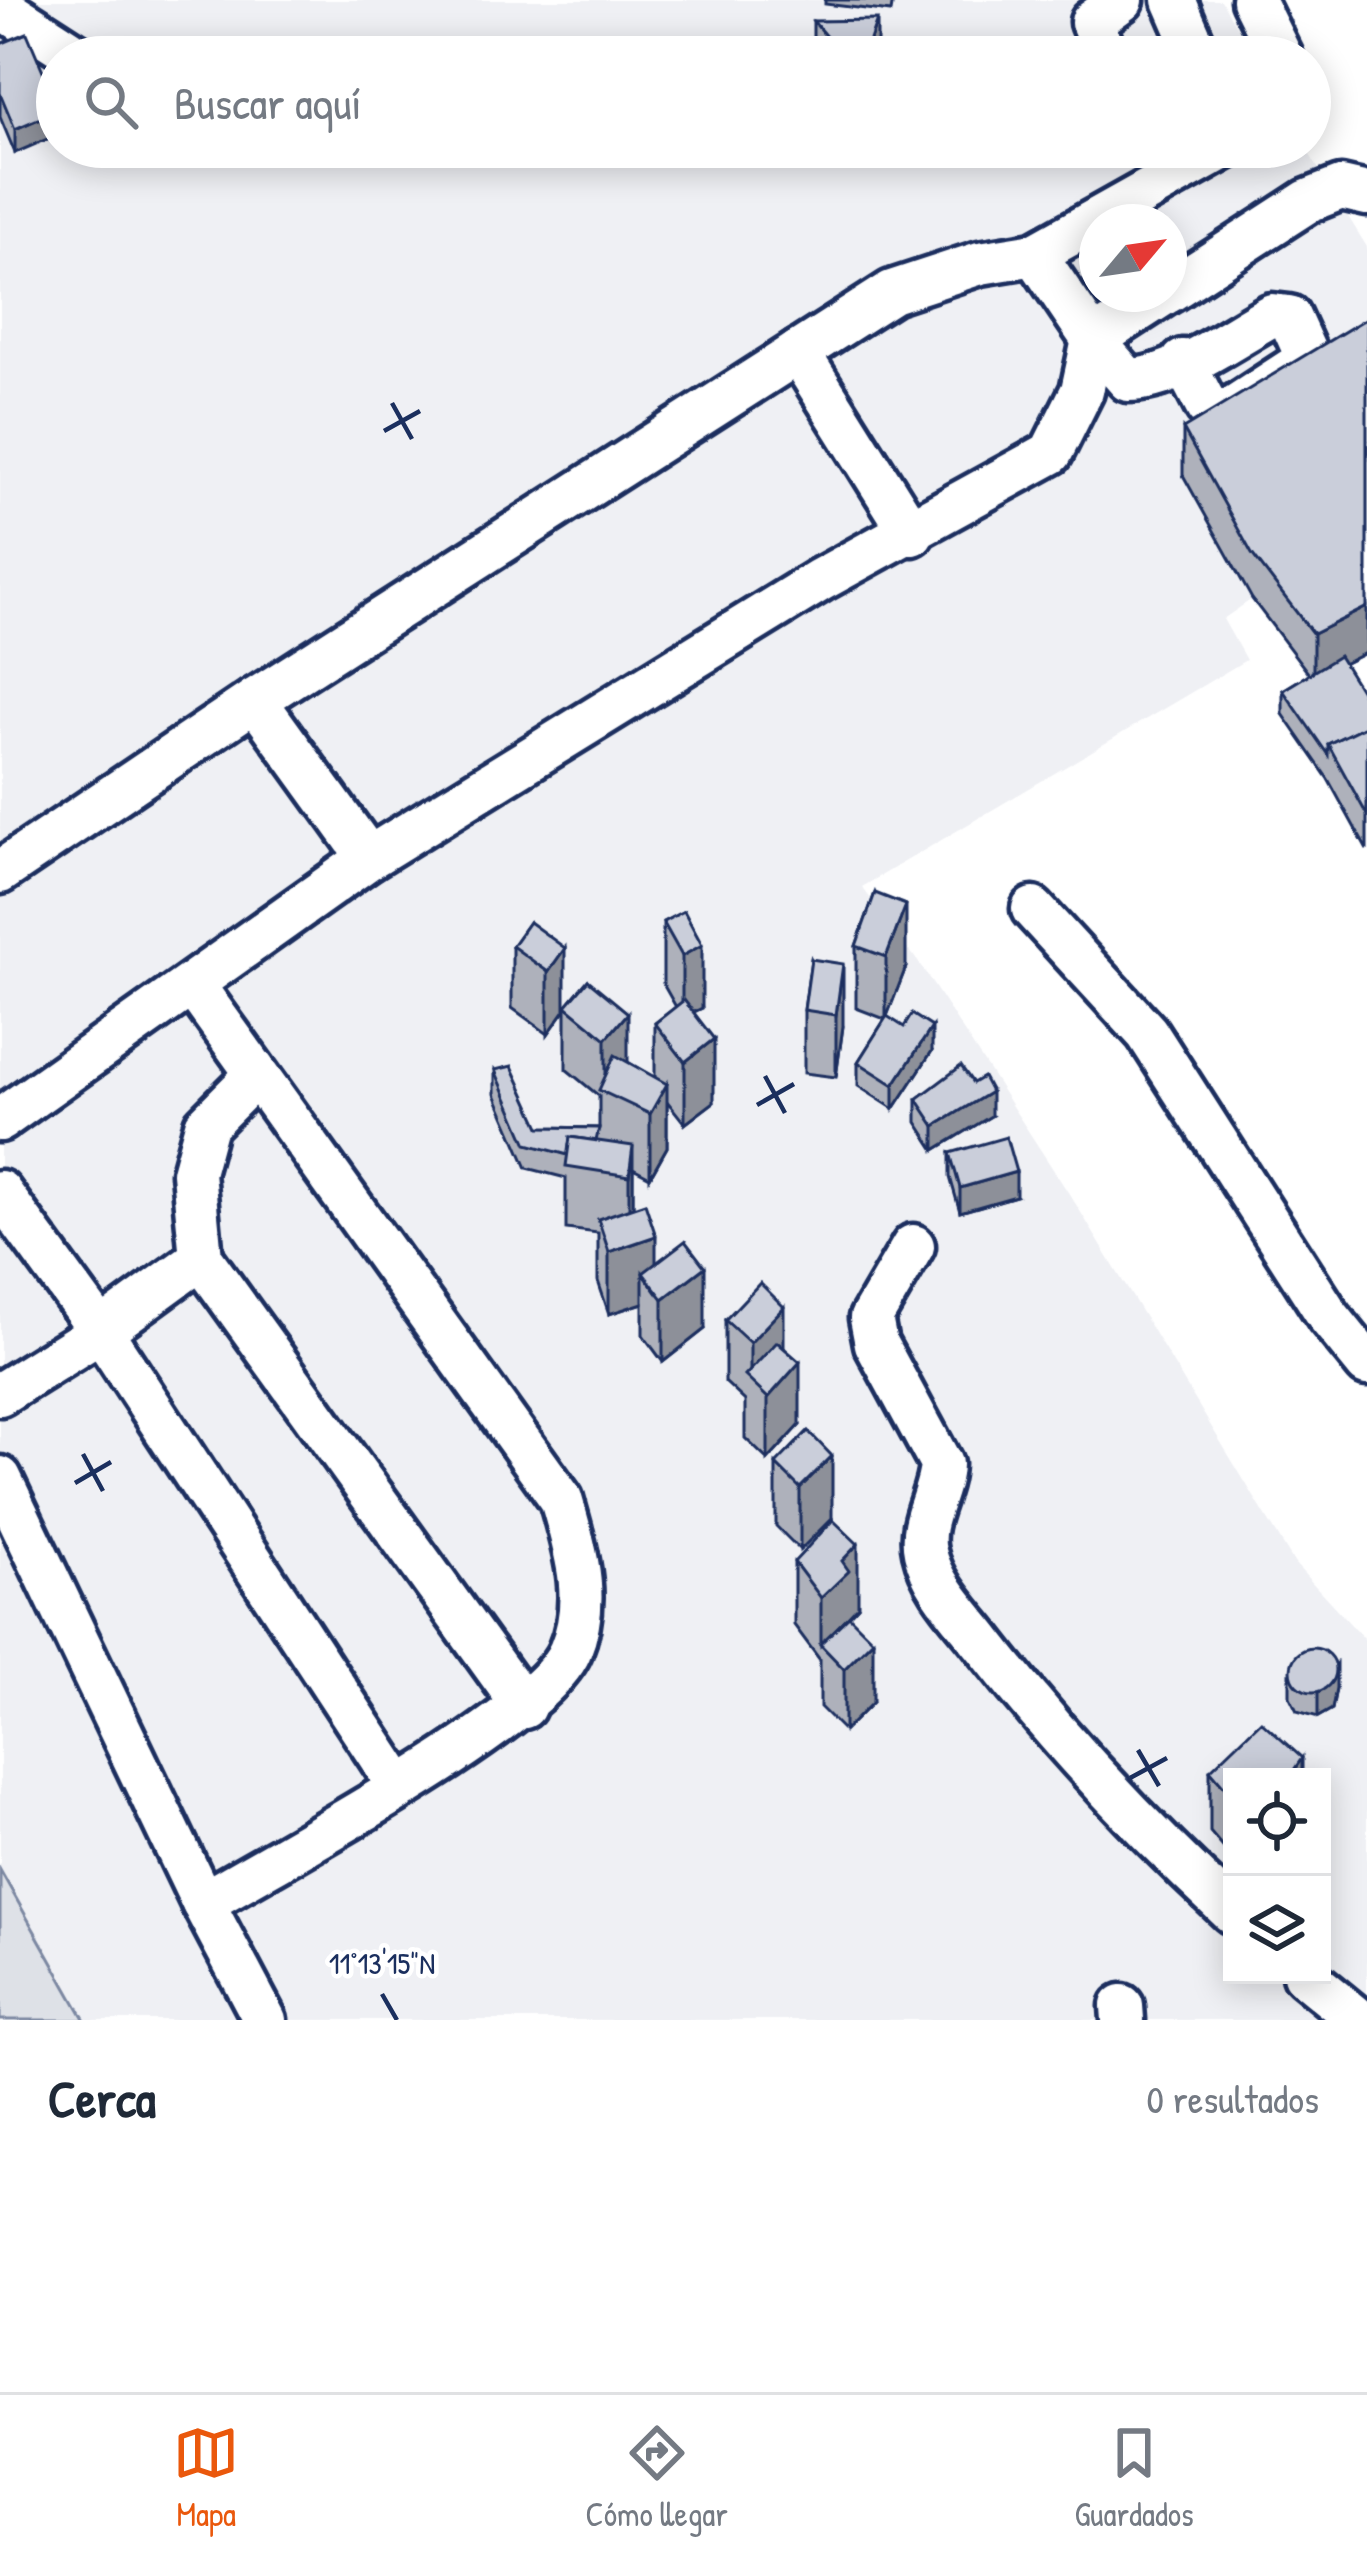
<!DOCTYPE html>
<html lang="es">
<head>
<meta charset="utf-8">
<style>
  :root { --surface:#fff; --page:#f6f6f7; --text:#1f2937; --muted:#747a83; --line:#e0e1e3; --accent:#ea580c }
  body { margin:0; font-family:"Patrick Hand",sans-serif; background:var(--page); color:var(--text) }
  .controls { position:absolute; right:36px; bottom:36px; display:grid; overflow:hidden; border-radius:0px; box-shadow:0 6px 30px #0003 }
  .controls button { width:108px; height:108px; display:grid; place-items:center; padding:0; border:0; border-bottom:3px solid var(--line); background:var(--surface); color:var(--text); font:60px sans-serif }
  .compass { position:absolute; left:1079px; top:204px; width:108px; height:108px; border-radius:50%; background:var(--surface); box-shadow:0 6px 30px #0003; rotate:61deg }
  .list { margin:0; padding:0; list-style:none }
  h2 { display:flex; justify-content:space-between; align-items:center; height:156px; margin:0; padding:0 48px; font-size:51px }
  h2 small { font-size:39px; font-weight:400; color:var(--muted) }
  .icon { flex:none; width:66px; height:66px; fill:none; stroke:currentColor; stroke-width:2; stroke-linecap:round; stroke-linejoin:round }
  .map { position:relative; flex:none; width:1367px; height:2020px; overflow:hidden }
  .search { position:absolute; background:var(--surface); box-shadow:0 6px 30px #0003; left:36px; right:36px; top:36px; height:132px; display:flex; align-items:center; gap:30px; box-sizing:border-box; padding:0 42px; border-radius:66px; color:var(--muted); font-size:45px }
  .sheet { height:372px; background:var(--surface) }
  nav { display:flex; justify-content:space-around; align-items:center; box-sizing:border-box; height:168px; border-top:3px solid var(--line); background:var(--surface); font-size:33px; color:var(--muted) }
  nav a { display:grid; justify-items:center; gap:6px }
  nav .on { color:var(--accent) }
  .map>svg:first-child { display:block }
</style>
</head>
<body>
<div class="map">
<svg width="1367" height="2020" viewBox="0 0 1367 2020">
  <rect width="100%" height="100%" fill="#fff"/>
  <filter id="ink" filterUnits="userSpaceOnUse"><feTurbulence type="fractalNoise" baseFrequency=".00833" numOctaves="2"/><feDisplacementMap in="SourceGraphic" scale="24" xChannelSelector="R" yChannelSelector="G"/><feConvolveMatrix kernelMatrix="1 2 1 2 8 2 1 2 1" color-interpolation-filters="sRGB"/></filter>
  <g filter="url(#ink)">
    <path fill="#eff0f4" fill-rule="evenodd" d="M0 0H1221L1254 57H57V147H1305L1367 247V364L1184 475 1252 599 1223 619 1246 660 862 887 919 963 1077 1206 1295 1564 1367 1642V2020H85L0 1870ZM1097 222H1169V294H1097ZM1232 1777H1322V1975H1232Z"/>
    <path fill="#dee1e7" stroke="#7c88a2" stroke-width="3" d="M0 1870 82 2015 85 2020H0Z"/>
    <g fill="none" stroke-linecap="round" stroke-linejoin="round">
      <defs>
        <g id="minor">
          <path d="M1174 0 1193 44 1179 57"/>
          <path d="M1253 0 1281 57"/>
          <path d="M0 6 79 57"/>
          <path d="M1106 57 1092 22 1122 0"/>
          <path d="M1035 254 1093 340 1128 380C1175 380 1231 337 1272 315L1289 317 1308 359 1222 415 1207 407 1183 361"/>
          <path d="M1169 291 1308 201 1341 188 1367 194"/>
          <path d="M798 352 912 534"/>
          <path d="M255 700 369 858"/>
          <path d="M0 872 255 700 892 292 980 263 1035 254 1226 147"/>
          <path d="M1033 909 1147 1033 1329 1317 1367 1364"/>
          <path d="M193 985 561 1499C575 1549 592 1599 570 1651 541 1720 277 1858 203 1903"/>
          <path d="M0 1120 369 858 820 580 1051 453 1082 391 1093 340 1164 294"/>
          <path d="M0 1192 101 1331 201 1258 524 1707"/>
          <path d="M913 1246 871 1318 876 1344 941 1464C940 1494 918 1521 925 1552 933 1588 963 1616 984 1644 1060 1742 1141 1828 1232 1912"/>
          <path d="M201 1258 193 1173 206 1125 255 1076"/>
          <path d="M0 1394 101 1331 399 1786"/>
          <path d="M0 1478 203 1903 265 2020"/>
          <path d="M1304 1975 1359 2020"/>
          <path d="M1122 2006 1123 2020"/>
        </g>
      </defs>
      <use href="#minor" stroke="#1b2f5e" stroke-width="51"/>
      <use href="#minor" stroke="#fff" stroke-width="42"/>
    </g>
    <g fill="#aeb1bb" stroke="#1b2f5e" stroke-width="3">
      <path d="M825 0H893L891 12 825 4Z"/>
      <path d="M813 21 877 44 873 57H824L813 44Z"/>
      <path d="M0 44 57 104 15 153 0 117Z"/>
      <path d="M1183 429 1367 652 1343 664 1367 701V850L1328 779 1283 714V690L1309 674 1252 599 1183 475Z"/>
      <path d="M875 893 906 967 886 1018 932 1051 894 1109 858 1086V1062L885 1019 856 1008V946Z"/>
      <path d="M684 911 702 1008 693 1012 714 1102 685 1124 667 1101V1147L650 1177 633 1168V1207L656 1263 705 1329 663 1362 643 1335V1303L609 1314 598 1281V1233L566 1229V1178L527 1168 495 1094V1070L540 1127 599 1128V1096L566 1069V1006L588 980 628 1062 655 1078V1023L676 1007 663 984V922Z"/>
      <path d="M529 922 565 1010 548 1034 512 1008V946Z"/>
      <path d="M811 959 843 1026 836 1077 804 1073V1010Z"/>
      <path d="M917 1099 991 1116 935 1150 917 1122Z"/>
      <path d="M950 1153 1016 1196 960 1212 950 1177Z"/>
      <path d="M725 1320 784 1348 800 1425 768 1460 745 1438V1401L725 1382Z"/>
      <path d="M776 1464 832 1518 800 1550 776 1526Z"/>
      <path d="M794 1562 858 1606 849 1616 873 1702 844 1731 820 1707V1660L794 1625Z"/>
      <path d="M1290 1674 1336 1688 1332 1709 1318 1717 1297 1711 1290 1697Z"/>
      <path d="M1210 1770 1302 1777H1232V1858L1210 1832Z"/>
    </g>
    <g fill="#8d9099" stroke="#1b2f5e" stroke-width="3">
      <path d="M877 20V44L873 57H864Z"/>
      <path d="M57 111V135L15 153V129Z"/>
      <path d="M1367 607V652L1313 679V634Z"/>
      <path d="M906 905V967L886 1019V957Z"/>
      <path d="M702 945V1008L682 1018V956Z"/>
      <path d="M565 948V1010L548 1034V972Z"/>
      <path d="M843 964V1026L836 1077V1015Z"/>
      <path d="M628 1013V1075L606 1093V1039Z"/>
      <path d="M932 1027V1051L894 1109V1085Z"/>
      <path d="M714 1039V1102L685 1124V1062Z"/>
      <path d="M667 1084V1147L650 1177V1114Z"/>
      <path d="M991 1092V1116L935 1150V1126Z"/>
      <path d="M633 1146V1209L629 1238V1176Z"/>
      <path d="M1016 1172V1196L960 1212V1188Z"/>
      <path d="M656 1236V1291L643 1273V1303L609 1314V1252Z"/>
      <path d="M705 1267V1329L663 1362V1299Z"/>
      <path d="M784 1307V1369L750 1380V1343Z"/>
      <path d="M800 1362V1425L768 1460V1398Z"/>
      <path d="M832 1456V1518L800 1550V1488Z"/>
      <path d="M858 1544V1606L821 1645V1598L842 1561Z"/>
      <path d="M873 1640V1702L844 1731V1669Z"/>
      <path d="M1336 1664V1688L1332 1709 1318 1717V1693Z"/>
      <path d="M1302 1758V1777H1289Z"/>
    </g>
    <g fill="#caceda" stroke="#1b2f5e" stroke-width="3">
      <path d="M877 20 864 57H843L813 21Z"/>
      <path d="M27 33 57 104V111L15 129 0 93V44Z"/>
      <path d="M1367 318V607L1313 634 1252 554 1183 429Z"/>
      <path d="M1339 656 1367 701V725L1328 744V755L1283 690Z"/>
      <path d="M1367 725V815L1328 744Z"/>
      <path d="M875 893 906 905 886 957 856 946Z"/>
      <path d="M684 911 702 945 682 956 663 922Z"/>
      <path d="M529 922 565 948 548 972 512 946Z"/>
      <path d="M811 959 843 964 836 1015 804 1010Z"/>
      <path d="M588 980 628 1013 606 1039 566 1006Z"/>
      <path d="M684 1000 714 1039 685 1062 655 1023Z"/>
      <path d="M912 1014 932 1027 894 1085 858 1062 887 1016 904 1027Z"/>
      <path d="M615 1055 667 1084 650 1114 599 1090Z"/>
      <path d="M512 1066 540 1127 599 1128 596 1141 570 1137 568 1155 527 1144 495 1070Z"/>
      <path d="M961 1066 973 1083 983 1077 991 1092 935 1126 917 1099Z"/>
      <path d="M570 1137 633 1146 629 1176 566 1166Z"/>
      <path d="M1006 1137 1016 1172 960 1188 950 1153Z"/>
      <path d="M645 1203 656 1236 609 1252 598 1219Z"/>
      <path d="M685 1241 705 1267 663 1299 643 1273Z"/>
      <path d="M760 1283 784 1307 750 1343 725 1320Z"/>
      <path d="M777 1342 800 1362 768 1398 745 1376Z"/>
      <path d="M808 1431 832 1456 800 1488 776 1464Z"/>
      <path d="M833 1520 858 1544 842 1561 849 1571 821 1598 794 1562Z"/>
      <path d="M849 1616 873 1640 844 1669 820 1644Z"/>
      <circle cx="1313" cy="1670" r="22"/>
      <path d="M1261 1721 1302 1758 1289 1777H1232V1796L1210 1770Z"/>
    </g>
  </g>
  <path fill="none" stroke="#1b2f5e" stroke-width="4.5" d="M392 403 412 439M384 431 420 411M765 1076 785 1113M757 1105 794 1084M83 1454 103 1491M75 1483 111 1462M1138 1750 1159 1786M1130 1778 1167 1758M382 1994 397 2020"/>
  <g font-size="30" text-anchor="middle" fill="#1b2f5e" stroke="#fff" stroke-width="9" stroke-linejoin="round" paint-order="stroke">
    <text x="382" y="1974">11°13'15"N</text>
  </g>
</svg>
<div class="controls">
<button><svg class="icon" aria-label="locate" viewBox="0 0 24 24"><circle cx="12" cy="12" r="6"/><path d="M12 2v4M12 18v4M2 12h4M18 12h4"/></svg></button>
<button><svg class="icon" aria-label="layers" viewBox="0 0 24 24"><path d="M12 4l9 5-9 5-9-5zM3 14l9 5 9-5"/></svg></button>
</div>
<svg class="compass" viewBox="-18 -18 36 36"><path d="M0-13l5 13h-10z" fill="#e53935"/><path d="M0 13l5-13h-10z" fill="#747a83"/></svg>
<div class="search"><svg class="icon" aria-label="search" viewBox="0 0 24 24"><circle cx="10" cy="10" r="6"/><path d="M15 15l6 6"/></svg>Buscar aquí</div>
</div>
<section class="sheet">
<h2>Cerca<small>0 resultados</small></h2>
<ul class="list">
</ul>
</section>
<nav>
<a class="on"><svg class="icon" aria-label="map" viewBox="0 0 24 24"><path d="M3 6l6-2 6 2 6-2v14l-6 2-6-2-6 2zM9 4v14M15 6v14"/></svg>Mapa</a>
<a><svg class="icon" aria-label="directions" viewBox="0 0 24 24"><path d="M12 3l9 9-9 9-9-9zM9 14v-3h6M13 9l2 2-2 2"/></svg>Cómo llegar</a>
<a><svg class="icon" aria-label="saved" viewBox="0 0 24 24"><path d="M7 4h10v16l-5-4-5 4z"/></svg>Guardados</a>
</nav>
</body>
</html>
